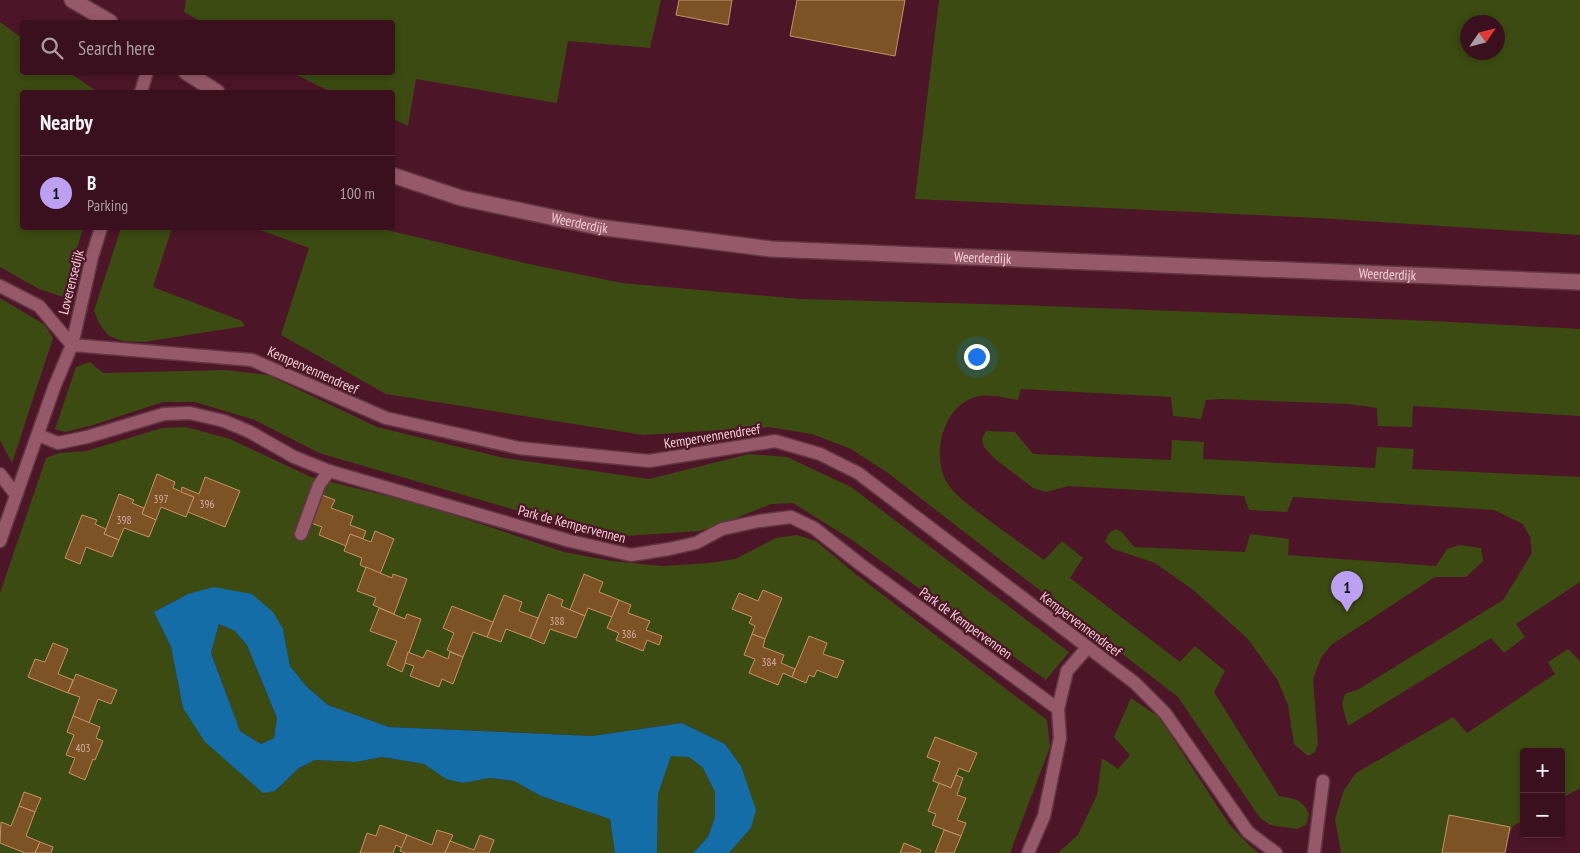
<!DOCTYPE html>
<html lang="en">
<head>
<meta charset="utf-8">
<style>
  :root { --surface:#3a101e; --page:#451e2b; --text:#f1f3f6; --muted:#ab9da4; --line:#54303c; --accent:#bca0f2 }
  body { margin:0; font-family:"PT Sans Narrow",sans-serif; background:var(--page); color:var(--text) }
  .controls { position:absolute; right:15px; bottom:15px; display:grid; overflow:hidden; border-radius:5px; box-shadow:0 2px 8px #0003 }
  .controls button { width:45px; height:45px; display:grid; place-items:center; padding:0; border:0; border-bottom:1px solid var(--line); background:var(--surface); color:var(--text); font:25px sans-serif }
  .compass { position:absolute; left:1460px; top:15px; width:45px; height:45px; border-radius:50%; background:var(--surface); box-shadow:0 2px 8px #0003; rotate:55deg }
  .you { position:absolute; left:976px; top:356px; width:18px; height:18px; margin:-12px; border:4px solid #fff; border-radius:50%; background:#1a73e8; box-shadow:0 0 0 8px #1a73e833 }
  .badge { display:grid; place-items:center; width:32px; height:32px; border-radius:50%; background:var(--accent); color:#111; font-size:16px; font-weight:700 }
  .pin { position:absolute; translate:-50% -41px; filter:drop-shadow(0 1px 2px #0008) }
  .pin::after { content:''; position:absolute; top:26px; width:18px; height:15px; background:inherit; clip-path:polygon(0 0,100% 0,50% 100%) }
  .list { margin:0; padding:0; list-style:none }
  h2 { display:flex; justify-content:space-between; align-items:center; height:65px; margin:0; padding:0 20px; font-size:21px }
  h2 small { font-size:16px; font-weight:400; color:var(--muted) }
  .list li { display:grid; grid-template-columns:32px 1fr auto; gap:15px; align-items:center; box-sizing:border-box; height:75px; padding:0 20px; border-top:1px solid var(--line) }
  .list b { display:block; font-size:19px; white-space:nowrap }
  .list p { margin:0; font-size:16px; white-space:nowrap; color:var(--muted) }
  .list em { font-size:16px; font-style:normal; color:var(--muted) }
  .icon { flex:none; width:28px; height:28px; fill:none; stroke:currentColor; stroke-width:2; stroke-linecap:round; stroke-linejoin:round }
  .map { position:relative; flex:none; width:1580px; height:853px; overflow:hidden }
  .search { position:absolute; background:var(--surface); box-shadow:0 2px 8px #0003; left:20px; top:20px; width:375px; height:55px; display:flex; align-items:center; gap:12px; box-sizing:border-box; padding:0 18px; border-radius:5px; color:var(--muted); font-size:19px }
  .panel { position:absolute; background:var(--surface); box-shadow:0 2px 8px #0003; left:20px; top:90px; width:375px; height:140px; border-radius:5px }
  .map>svg:first-child { display:block }
</style>
</head>
<body>
<div class="map">
<svg width="1580" height="853" viewBox="0 0 1580 853">
  <rect width="100%" height="100%" fill="#4d1628"/>
  <g fill="#3b4b11" fill-rule="evenodd">
    <path d="M186 0H661L650 48 568 41 557 103 416 79 408 126 393 119 392 92H331L293 73 392 72V22H202L184 12Z"/>
    <path d="M939 0H1580V235L1318 218 915 199ZM1468 22H1498V52H1468Z"/>
    <path d="M0 22 22 38V72L70 73 98 92H22V228H83L63 297 39 289 0 267Z"/>
    <path d="M121 228H172L153 287 242 321 245 326 144 342 123 341 109 336 100 325 94 311Z"/>
    <path d="M255 228H379L529 264 622 283 801 299 1019 305 1433 321 1580 329V416L1413 406 1412 427 1378 426 1377 408 1349 404 1222 399 1206 400 1201 419 1173 416 1171 397 1021 389 1018 400C1005 398 990 393 976 397 943 405 930 457 948 484 957 497 969 505 982 515 1002 530 1023 545 1044 560L1062 541 1083 558 1070 578 1180 662 1195 646 1225 671 1214 692 1279 796C1294 799 1302 798 1309 814L1306 825 1297 829 1270 825 1260 818 1178 697 888 473 851 449 812 434 768 427 643 435 386 394 281 335 309 248Z"/>
    <path d="M0 298 45 325 53 338 12 463 0 440Z"/>
    <path d="M90 362 103 373 226 370 268 375 377 427 504 458 649 479 749 454 787 457 851 487 1069 652 1046 680 852 540 793 503 771 504 724 523 700 531 625 536 577 528 319 453 255 420 195 402H163L90 426 65 432 55 429 76 367Z"/>
    <path d="M186 427 230 439 311 477 424 505 564 552 612 561 662 566 709 563 735 559 776 538 797 535 816 541 858 576 1047 720 1050 747 1010 853H729L751 828 741 766 725 744 682 723 592 736 389 727 328 705 306 686 290 666 283 629 188 594 154 612 171 647 183 708 275 791 299 768 315 760 356 762 382 757 424 764 446 779 463 783 490 778 514 781 541 796 610 819 615 853H0V593L46 458 59 453 86 451 162 428Z"/>
    <path d="M986 431 1015 432 1033 454 1171 460 1172 440 1204 442 1203 459 1375 468 1377 447 1414 449 1412 469 1580 477V582L1516 624 1525 637 1504 653 1491 638 1348 726 1342 704 1345 694 1359 689 1503 600 1532 553 1530 537 1523 524 1494 510 1293 497 1287 512 1249 510 1244 496 1068 486 1046 492 1033 488 995 459 984 447 982 439Z"/>
    <path d="M1116 529 1122 532 1134 547 1245 552 1250 534 1289 539 1288 555 1436 566 1447 549 1460 545 1481 548 1483 561 1466 577H1435L1331 645 1321 658 1313 679 1318 743 1315 752 1308 756 1294 744 1288 705 1277 679 1247 638 1192 589 1155 563 1113 549 1105 541 1110 532Z"/>
    <path d="M219 624 235 631 247 645 277 718 274 738 261 744 240 731 211 653Z"/>
    <path d="M1568 649 1580 661V788L1561 799V752H1524V820L1513 826 1501 853H1341L1335 819 1344 790 1356 773 1453 717 1467 733 1555 674 1548 662Z"/>
    <path d="M1131 698 1159 717 1229 824 1249 845 1259 853H1058L1078 835 1097 795 1102 758 1118 769 1130 755 1114 737Z"/>
    <path d="M671 755 689 757 703 768 715 792V817L708 837 693 853H657L658 794Z"/>
  </g>
  <path fill="#146da6" fill-rule="evenodd" d="M214 587 252 594 273 612 283 629 290 666 306 686 328 705 389 727 592 736 682 723 725 744 741 766 756 810 751 828 729 853H693L708 837 715 817V792L703 768 689 757 671 756 658 794 657 853H615L610 819 541 796 514 781 490 778 463 783 446 779 424 764 382 757 356 762 315 760 299 768 275 791 263 793 205 742 183 708 171 647 154 612 188 594ZM219 624 235 631 247 645 277 718 274 738 261 744 240 731 211 653Z"/>
  <g fill="#7d5225" stroke="#c39366">
    <path d="M679 0H732L728 25 676 15Z"/>
    <path d="M797 0H905L895 56 790 36Z"/>
    <path d="M157 474 175 482 173 488 194 497 186 517 161 507 156 520 142 514Z"/>
    <path d="M205 477 240 491 225 527 188 512 194 497 181 492 182 487 199 494Z"/>
    <path d="M119 494 134 500 132 503 144 508 142 514 156 520 149 537 124 528 119 540 104 534Z"/>
    <path d="M322 495 335 500 331 508 353 516 350 525 366 531 363 539 350 534 346 546 319 535 322 527 311 523Z"/>
    <path d="M82 515 97 520 95 524 106 529 104 534 119 540 112 557 86 547 80 564 65 558Z"/>
    <path d="M375 531 394 539 380 574 360 565 362 558 344 551 350 534 371 542Z"/>
    <path d="M366 567 392 578 393 574 407 579 394 614 373 605 376 598 357 591Z"/>
    <path d="M584 574 603 582 599 592 619 600 612 617 588 608 585 616 570 610Z"/>
    <path d="M763 590 782 598 765 639 752 634 755 626 749 623 752 617 732 609 739 593 758 601Z"/>
    <path d="M548 594 563 600 561 606 585 616 576 638 550 629 544 644 530 638Z"/>
    <path d="M504 595 522 602 519 611 538 618 530 638 506 629 501 642 487 637Z"/>
    <path d="M619 600 631 605 628 613 650 621 646 630 662 636 659 645 647 640 643 651 616 640 619 633 607 628Z"/>
    <path d="M452 606 493 622 487 637 473 632 463 657 447 650 454 633 443 628Z"/>
    <path d="M379 608 405 619 407 614 421 619 402 672 387 665 397 641 370 631Z"/>
    <path d="M752 634 765 639 763 647 784 655 781 663 795 669 792 677 783 673 778 685 749 673 755 659 744 655Z"/>
    <path d="M809 636 827 643 823 654 844 661 837 678 817 670 814 677 809 675 806 683 792 677Z"/>
    <path d="M53 643 68 649 58 674 73 680 68 693 28 677 35 659 45 662Z"/>
    <path d="M427 650 448 659 450 652 463 657 453 684 442 679 439 687 410 676 414 666 405 663 408 652 423 658Z"/>
    <path d="M76 674 117 690 111 704 98 699 89 723 73 716 80 697 68 693Z"/>
    <path d="M73 716 100 727 96 738 103 741 95 760 93 759 85 780 69 773 75 758 66 755 74 735 67 732Z"/>
    <path d="M935 737 977 753 969 772 959 768 951 788 933 781 940 762 927 757Z"/>
    <path d="M956 775 963 778 957 795 966 798 957 820 966 823 961 836 932 825 936 814 928 811 939 783 951 788Z"/>
    <path d="M24 792 41 798 35 812 19 806Z"/>
    <path d="M19 806 35 812 26 836 40 842 35 853H25L0 843 1 822 11 826Z"/>
    <path d="M1449 815 1510 827 1505 853H1442Z"/>
    <path d="M380 825 407 835 402 848 396 845 393 853H360L367 833 376 836Z"/>
    <path d="M437 830 453 835 445 853H405L400 851 407 835 432 845Z"/>
    <path d="M944 830 961 836 954 853H935Z"/>
    <path d="M480 835 494 840 489 853H445L450 841 474 850Z"/>
    <path d="M40 842 53 847 51 853H35Z"/>
    <path d="M904 843 921 850 920 853H900Z"/>
  </g>
  <g fill="none" stroke-linecap="round" stroke-linejoin="round">
    <defs>
      <g id="lane">
        <path d="M141 92 147 72"/>
        <path d="M101 228 92 257 72 345 252 360 386 418 519 448 649 461 775 441 820 454 858 473 1135 683 1165 713 1248 832 1276 853"/>
        <path d="M0 286 39 306 72 345 55 385 0 541"/>
        <path d="M38 435 58 443 87 437 164 414 190 413 224 421 250 432 294 457 329 471 570 541 631 555 669 549 696 543 722 529 759 521 791 517 814 528 860 564 1058 709 1060 738 1044 816 1028 853"/>
        <path d="M0 474 16 495"/>
        <path d="M301 534 319 485 329 471"/>
        <path d="M1058 709 1067 671 1087 648"/>
        <path d="M1314 853 1323 781"/>
      </g>
      <g id="street">
        <path d="M72 0 110 22"/>
        <path d="M186 72 217 92"/>
        <path id="s1" d="M392 175 461 198 598 227 771 249 1580 282"/>
      </g>
    </defs>
    <use href="#lane" stroke="#623644" stroke-width="15"/>
    <use href="#street" stroke="#623644" stroke-width="18"/>
    <use href="#lane" stroke="#965969" stroke-width="12"/>
    <use href="#street" stroke="#965969" stroke-width="15"/>
  </g>
  <g text-anchor="middle" stroke-width="4.5" stroke-linejoin="round" paint-order="stroke">
    <g font-size="11" fill="#d5afa9">
      <text x="161" y="503">397</text>
      <text x="207" y="508">396</text>
      <text x="124" y="524">398</text>
      <text x="557" y="625">388</text>
      <text x="629" y="638">386</text>
      <text x="769" y="666">384</text>
      <text x="83" y="752">403</text>
    </g>
    <g font-size="14" fill="#f2ced5" stroke="#4d1628">
      <text dy="5" stroke="none"><textPath href="#s1" startOffset="194">Weerderdijk</textPath></text>
      <text dy="5" stroke="none"><textPath href="#s1" startOffset="599">Weerderdijk</textPath></text>
      <text dy="5" stroke="none"><textPath href="#s1" startOffset="1004">Weerderdijk</textPath></text>
      <text transform="translate(71 282) rotate(-76)" y="5">Loverensedijk</text>
      <text transform="translate(313 370) rotate(24)" y="5">Kempervennendreef</text>
      <text transform="translate(712 436) rotate(-9)" y="5">Kempervennendreef</text>
      <text transform="translate(572 524) rotate(15)" y="5">Park de Kempervennen</text>
      <text transform="translate(966 623) rotate(36)" y="5">Park de Kempervennen</text>
      <text transform="translate(1081 624) rotate(37)" y="5">Kempervennendreef</text>
    </g>
  </g>
</svg>
<div class="controls">
<button>+</button>
<button>−</button>
</div>
<svg class="compass" viewBox="-18 -18 36 36"><path d="M0-13l5 13h-10z" fill="#e53935"/><path d="M0 13l5-13h-10z" fill="#ab9da4"/></svg>
<div class="you"></div>
<div class="pin badge" style="left:1347px;top:612px">1</div>
<div class="search"><svg class="icon" aria-label="search" viewBox="0 0 24 24"><circle cx="10" cy="10" r="6"/><path d="M15 15l6 6"/></svg>Search here</div>
<section class="panel">
<h2>Nearby<small></small></h2>
<ul class="list">
<li><span class="badge">1</span><div><b>B</b><p>Parking</p></div><em>100 m</em></li>
</ul>
</section>
</div>
</body>
</html>
